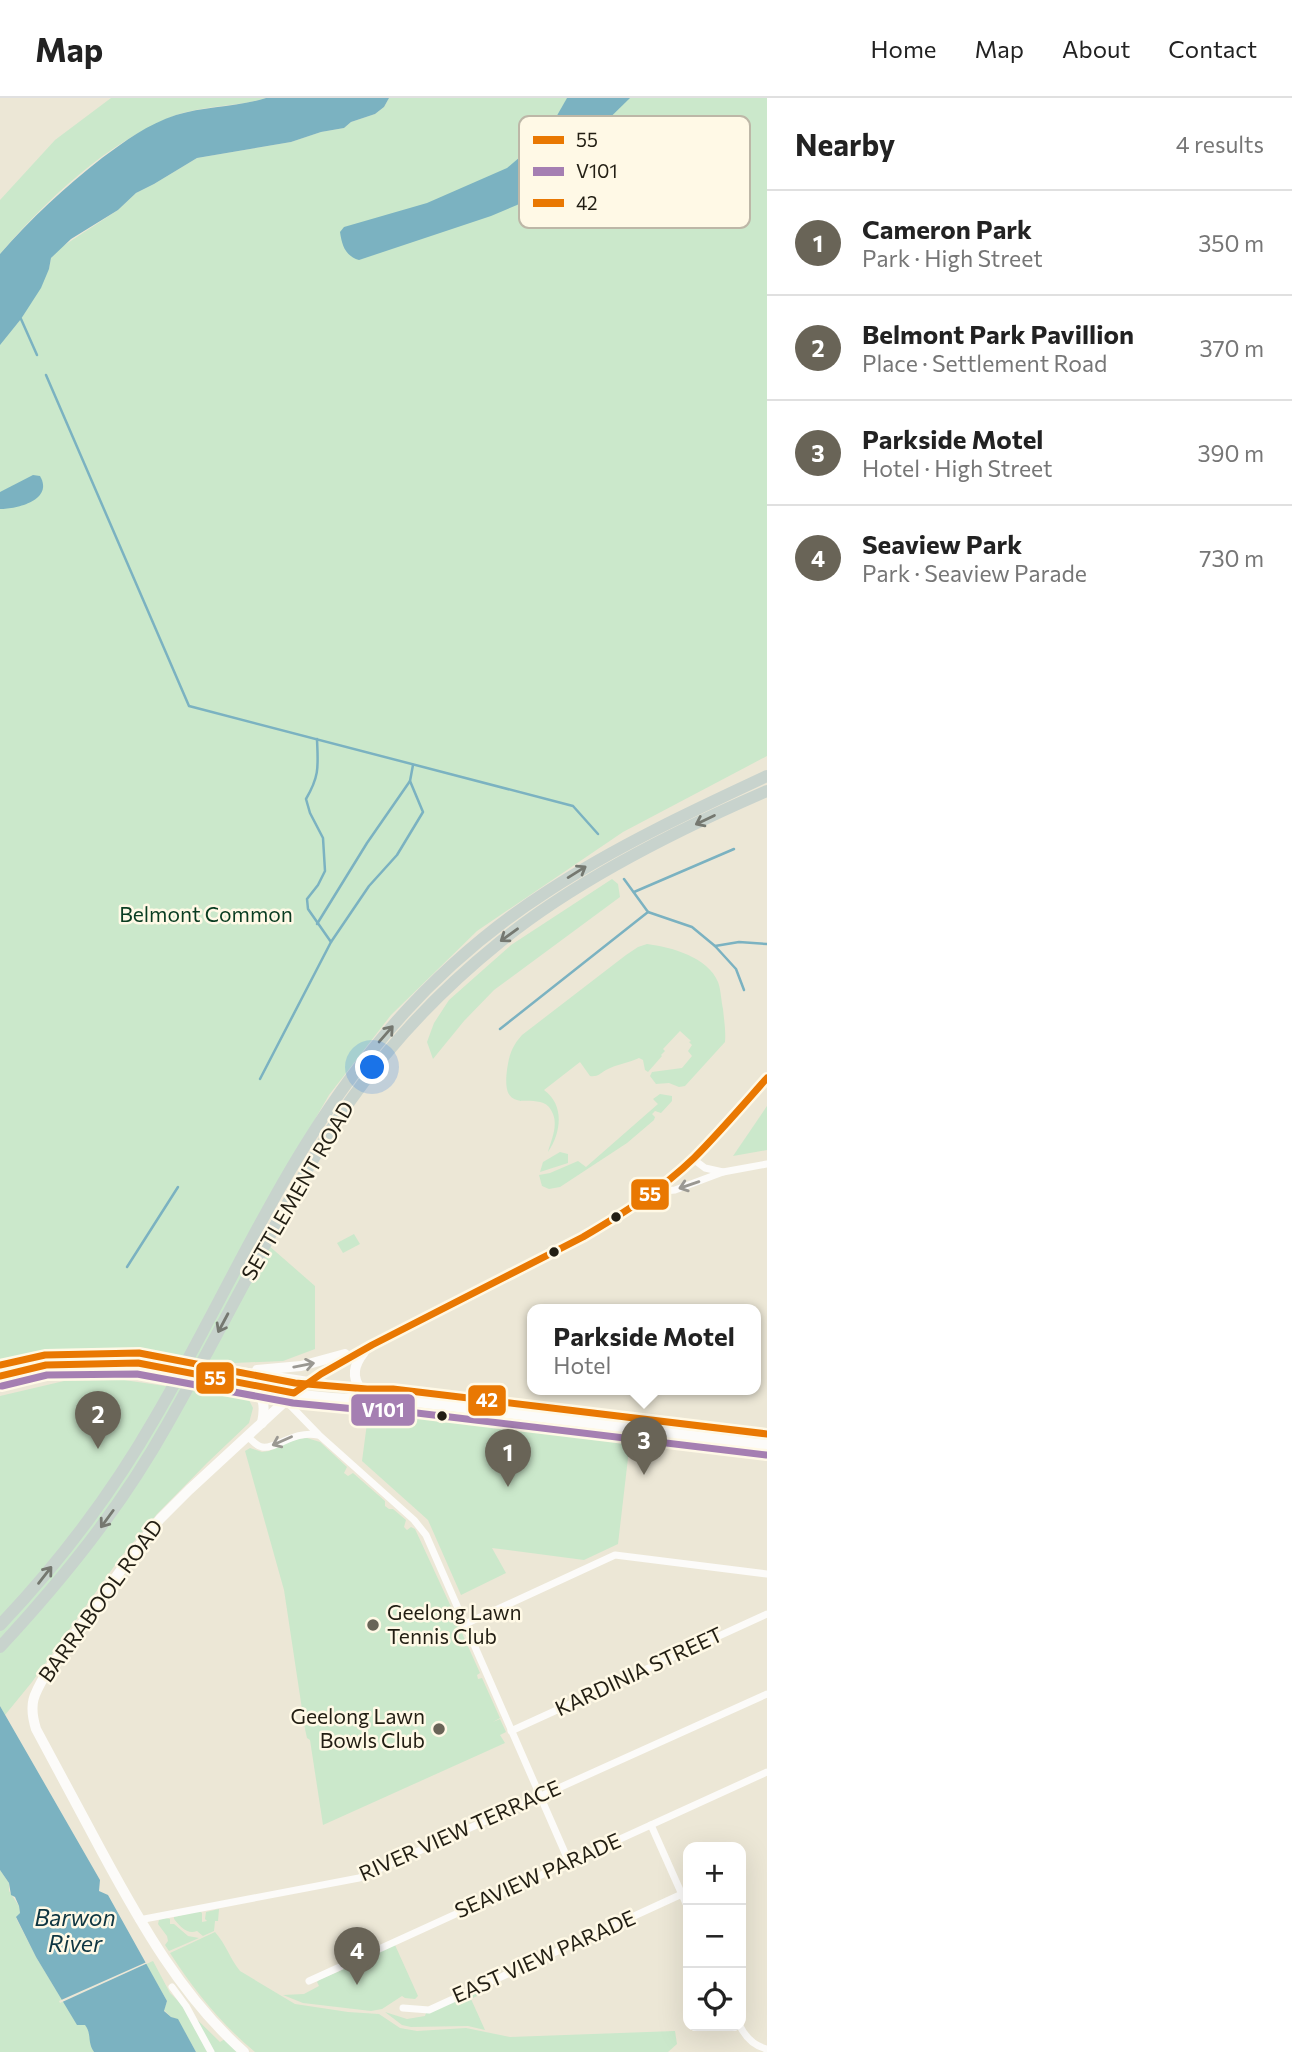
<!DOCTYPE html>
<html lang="en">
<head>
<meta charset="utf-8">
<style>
  :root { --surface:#fff; --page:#f6f6f6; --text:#222; --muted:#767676; --line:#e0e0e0; --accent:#696457 }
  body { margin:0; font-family:Commissioner,sans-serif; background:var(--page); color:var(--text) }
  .controls { position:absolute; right:21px; bottom:21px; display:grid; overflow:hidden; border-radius:14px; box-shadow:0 7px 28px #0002 }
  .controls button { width:63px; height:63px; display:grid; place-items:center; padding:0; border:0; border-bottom:2px solid var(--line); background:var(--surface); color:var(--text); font:35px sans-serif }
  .you { position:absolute; left:373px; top:970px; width:24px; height:24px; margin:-18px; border:5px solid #fff; border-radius:50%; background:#1a73e8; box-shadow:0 0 0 10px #1a73e833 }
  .badge { display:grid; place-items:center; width:46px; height:46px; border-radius:50%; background:var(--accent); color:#fff; font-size:23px; font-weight:700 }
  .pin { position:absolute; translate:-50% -58px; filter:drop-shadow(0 2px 4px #0008) }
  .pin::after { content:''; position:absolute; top:37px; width:24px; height:21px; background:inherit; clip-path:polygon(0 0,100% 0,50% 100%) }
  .popup { position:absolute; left:527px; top:1206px; width:234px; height:91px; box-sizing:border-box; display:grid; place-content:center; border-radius:14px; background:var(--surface); filter:drop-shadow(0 2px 5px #0005); font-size:23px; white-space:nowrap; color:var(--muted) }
  .popup b { font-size:26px; color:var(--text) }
  .popup::after { content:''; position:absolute; left:50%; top:100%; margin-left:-14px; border:14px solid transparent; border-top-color:var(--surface) }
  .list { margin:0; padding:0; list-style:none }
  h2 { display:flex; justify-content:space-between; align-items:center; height:91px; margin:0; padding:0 28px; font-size:30px }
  h2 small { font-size:23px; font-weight:400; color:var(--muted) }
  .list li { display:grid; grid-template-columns:46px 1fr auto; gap:21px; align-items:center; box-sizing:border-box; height:105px; padding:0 28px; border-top:2px solid var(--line) }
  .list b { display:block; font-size:26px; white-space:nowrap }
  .list p { margin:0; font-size:23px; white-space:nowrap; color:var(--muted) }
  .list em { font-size:23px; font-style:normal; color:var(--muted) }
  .icon { flex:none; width:38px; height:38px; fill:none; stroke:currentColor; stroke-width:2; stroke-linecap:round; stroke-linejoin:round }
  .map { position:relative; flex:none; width:767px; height:1954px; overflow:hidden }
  header { display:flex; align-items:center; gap:42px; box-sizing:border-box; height:98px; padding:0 35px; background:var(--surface); border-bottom:2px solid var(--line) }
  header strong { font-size:33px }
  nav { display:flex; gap:38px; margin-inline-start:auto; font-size:24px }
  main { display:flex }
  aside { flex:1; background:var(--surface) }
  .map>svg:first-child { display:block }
</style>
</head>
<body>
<header>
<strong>Map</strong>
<nav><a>Home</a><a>Map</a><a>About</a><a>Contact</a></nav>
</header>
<main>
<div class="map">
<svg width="767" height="1954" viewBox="0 0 767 1954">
  <rect width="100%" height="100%" fill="#ece7d6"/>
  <g fill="#cbe8cb">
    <path d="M111 0H266C237 9 205 7 176 17 107 44 48 100 0 156V102L55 42Z"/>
    <path d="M389 0H767V658L623 734 477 833 391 917 329 997 251 1132 315 1188V1251L283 1263 234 1265 111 1253 42 1255 0 1261V246L21 221 49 171 51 160 60 150 118 112 136 95 154 86 197 60 291 44 321 34 344 30 351 24 375 16 384 9Z"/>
    <path d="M612 781 618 786 620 799 494 892 464 923 433 961 427 944 434 925 449 902 511 847Z"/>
    <path d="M647 846C671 849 708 859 718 884 721 892 721 902 723 911 724 922 726 933 725 944L685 988 679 989 669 985 656 986 650 978 652 974 682 970 692 958 688 953 692 947 689 944 691 943 680 933 663 951 665 953 661 957 662 958 648 974 645 972 643 962 639 960C628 965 617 966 606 972 599 976 598 979 590 978L580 964 544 992C565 1007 561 1035 548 1054 551 1042 558 1029 553 1016 542 986 500 1026 507 972 509 957 512 948 522 937L626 857 638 849Z"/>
    <path d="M660 996 672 998V1003L661 1015 655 1013 652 1016 655 1019 654 1022 627 1045 560 1089 549 1091 542 1088 539 1077 550 1075 578 1063 586 1069 658 1006 653 1001Z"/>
    <path d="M767 1008V1052L733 1058Z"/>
    <path d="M560 1054 568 1056V1065L540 1074 543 1064Z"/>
    <path d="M354 1136 360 1146 343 1155 337 1145Z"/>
    <path d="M124 1282 248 1300 253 1310 249 1325 207 1365 157 1416 120 1460 32 1584 5 1617 0 1608V1298L64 1283Z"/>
    <path d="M369 1310 630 1343 618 1446 584 1462 492 1450 506 1475 461 1497 428 1422 362 1363Z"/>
    <path d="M307 1340 320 1344 347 1369 344 1375 348 1378 353 1375 385 1403V1408L389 1411H393L406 1422 404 1429 407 1432 411 1429 415 1431 452 1511 447 1514 449 1518 454 1517 480 1575 477 1577 478 1581 482 1580 500 1620 493 1624 500 1621 506 1634 500 1637 505 1645 323 1727 310 1642 307 1640 305 1631 284 1492 245 1353 250 1350 262 1354 269 1353 296 1341Z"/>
    <path d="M0 1772 9 1785V1793L19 1808 20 1815 16 1820 36 1859 77 1926H85C92 1936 88 1944 94 1954H0Z"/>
    <path d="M219 1811 218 1823H215L214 1833 203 1838 197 1833C187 1837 180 1828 174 1821V1819L200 1813 202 1815V1824L207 1823 205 1821 206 1814Z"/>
    <path d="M166 1820 170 1821V1826H174L188 1838 199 1840 169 1853 165 1847 168 1843 167 1838 158 1826 159 1822Z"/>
    <path d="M215 1834C226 1846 230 1861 240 1873L295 1906 348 1914 379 1916 400 1930 417 1933 466 1930 510 1939 675 1933 677 1946 668 1954H255C221 1926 194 1892 170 1855Z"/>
    <path d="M395 1847 418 1898 415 1901 405 1900 402 1898 382 1911 371 1913 303 1905 283 1897 304 1896 319 1888 317 1884 319 1882 364 1862 368 1857Z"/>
    <path d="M153 1863 170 1895 220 1944 225 1941 238 1954H196L178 1922 171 1919 164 1912 167 1903 146 1866Z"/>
    <path d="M475 1893 477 1898 471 1901 485 1932 468 1928 411 1929 402 1927 385 1914 407 1921 425 1918 426 1915Z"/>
  </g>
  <g fill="#7bb2c1">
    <path d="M266 0H389L384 9 375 16 351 24 344 30 321 34 291 44 197 60 154 86 136 95 118 112 71 141 51 160 49 171 41 190 21 221 0 247V156C31 120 65 89 102 60 125 43 148 26 176 17 205 8 237 9 266 0Z"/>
    <path d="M567 0H630L584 45 563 61 543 42Z"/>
    <path d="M527 53C535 62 546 74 544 86L527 102 517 107 491 118 359 162C345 158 342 147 340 134L344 129 427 105 507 70Z"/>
    <path d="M33 377 40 378C54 402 17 411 0 411V394Z"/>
    <path d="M0 1608 100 1782 99 1793 108 1797 167 1903 164 1913 171 1919 178 1921 196 1954H94C87 1944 92 1936 85 1927H77L36 1859 16 1819 20 1815 19 1808 15 1799 11 1797 9 1785 0 1772Z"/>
  </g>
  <path fill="#ece7d6" d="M149 1863 150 1864 60 1905 59 1903Z"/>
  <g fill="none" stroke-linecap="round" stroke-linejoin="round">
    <g stroke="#7bb2c1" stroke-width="2.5">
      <path d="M21 221 37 257"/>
      <path d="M46 277 189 608 573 708 598 736"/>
      <path d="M317 641C318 668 320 677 306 701L310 715 323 740 325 773 318 787 307 801 308 811 331 844"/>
      <path d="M634 794 734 751"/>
      <path d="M648 814 692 829 715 848 736 871 744 892"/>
      <path d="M317 826 367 745 410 683"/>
      <path d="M715 848 739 844 767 846"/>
      <path d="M500 931 648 814 624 781"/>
      <path d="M260 981 331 844 369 788 397 757 423 714 410 683 413 667"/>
      <path d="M127 1169 178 1089"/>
    </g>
    <g stroke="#fcfbf9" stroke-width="7">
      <path d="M693 1061 705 1070 723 1074"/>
      <path d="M654 1094 675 1092 723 1074 767 1066"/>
      <path d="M286 1303 319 1337 414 1422 426 1437 569 1764"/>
      <path d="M248 1339C252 1342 256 1348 262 1349 275 1352 294 1332 318 1337"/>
      <path d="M463 1527 615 1457 767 1476"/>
      <path d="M511 1633 767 1516"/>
      <path d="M651 1727 688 1810"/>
      <path d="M139 1822 359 1780 767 1596"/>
      <path d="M309 1883 767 1674"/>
      <path d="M172 1889 186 1908 211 1954"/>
      <path d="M403 1910 429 1912 682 1796"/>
      <path d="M740 1928C746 1940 754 1948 767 1951"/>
    </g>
    <g stroke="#fcfbf9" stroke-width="10">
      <path d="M257 1272 301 1268 345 1256"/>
      <path d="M190 1276C254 1289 318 1304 383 1301"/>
      <path d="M0 1278C16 1275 31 1269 47 1267 126 1258 205 1268 282 1280 319 1286 356 1290 392 1301L767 1347"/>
      <path d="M253 1289C265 1299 265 1310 262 1325"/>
      <path d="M361 1292C351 1278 354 1267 364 1254"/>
      <path d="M244 1954C182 1899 141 1826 102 1754 80 1713 58 1672 36 1631 28 1605 34 1596 47 1574L137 1450 160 1421 189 1392 294 1295 321 1276 372 1247 583 1139 617 1119 654 1094 693 1061 767 980"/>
    </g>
    <g stroke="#c8d3cd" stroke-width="12">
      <path d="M0 1527C59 1465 112 1395 155 1320 226 1199 281 1065 370 955 419 893 481 836 548 793 617 748 692 713 767 678"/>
      <path d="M0 1549C64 1480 121 1409 167 1327 206 1259 242 1188 280 1119 302 1080 324 1040 350 1003 392 943 443 890 500 844 576 782 677 732 767 693"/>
    </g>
    <defs>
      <path id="bus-1" d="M0 1278 46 1267 138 1265 294 1295 321 1276 372 1247 583 1139C622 1116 661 1092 694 1060 719 1035 743 1007 767 980"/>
      <path id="bus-2" d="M2 1288 47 1277 137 1276 293 1305 366 1312H392L766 1357"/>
      <path id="bus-3" d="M0 1267 45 1257 139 1255 295 1285 367 1291H393L767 1336"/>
    </defs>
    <use href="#bus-1" stroke="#fff9e6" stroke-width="12"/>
    <use href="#bus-2" stroke="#fff9e6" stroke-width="12"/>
    <use href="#bus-3" stroke="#fff9e6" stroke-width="12"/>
    <use href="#bus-1" stroke="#e97802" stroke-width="7"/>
    <use href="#bus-2" stroke="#a57fb2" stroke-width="7"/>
    <use href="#bus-3" stroke="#e97802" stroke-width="7"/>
  </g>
  <defs><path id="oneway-shaft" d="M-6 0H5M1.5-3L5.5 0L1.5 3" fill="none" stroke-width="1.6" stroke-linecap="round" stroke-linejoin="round" transform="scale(1.75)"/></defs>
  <g stroke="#757870">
    <use href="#oneway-shaft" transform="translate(705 722) rotate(154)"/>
    <use href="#oneway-shaft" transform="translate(577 774) rotate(-32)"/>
    <use href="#oneway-shaft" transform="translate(509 837) rotate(144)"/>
    <use href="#oneway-shaft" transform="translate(386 936) rotate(-49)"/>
    <use href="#oneway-shaft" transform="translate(223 1225) rotate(118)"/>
    <use href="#oneway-shaft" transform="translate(107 1421) rotate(126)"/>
    <use href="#oneway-shaft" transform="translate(45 1477) rotate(-52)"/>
  </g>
  <g stroke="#9a9892">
    <use href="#oneway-shaft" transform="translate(689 1087) rotate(161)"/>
    <use href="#oneway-shaft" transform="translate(304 1267) rotate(-11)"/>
    <use href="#oneway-shaft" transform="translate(282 1343) rotate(156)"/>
  </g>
  <g fill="#221e13" stroke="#fff9e6" stroke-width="2.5">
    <circle cx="616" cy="1119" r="6"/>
    <circle cx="554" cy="1154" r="6"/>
    <circle cx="442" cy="1318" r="6"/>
  </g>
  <g fill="#696457" stroke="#fff9e6" stroke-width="2.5">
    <circle cx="373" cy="1527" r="7"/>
    <circle cx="439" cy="1631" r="7"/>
  </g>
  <g text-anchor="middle" stroke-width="5" stroke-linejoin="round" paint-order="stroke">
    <g font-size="21" fill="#093c21" stroke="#fff9e6">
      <text x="206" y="824">Belmont Common</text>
    </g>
    <g font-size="21" fill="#221e13" stroke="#fff9e6">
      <text transform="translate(298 1093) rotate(-60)" y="7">SETTLEMENT ROAD</text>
      <text transform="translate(101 1503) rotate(-54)" y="7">BARRABOOL ROAD</text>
      <text transform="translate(639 1574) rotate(-25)" y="7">KARDINIA STREET</text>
      <text transform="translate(460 1733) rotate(-24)" y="7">RIVER VIEW TERRACE</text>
      <text transform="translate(538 1778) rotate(-24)" y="7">SEAVIEW PARADE</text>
      <text transform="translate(544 1859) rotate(-24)" y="7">EAST VIEW PARADE</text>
    </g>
    <g font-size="21" fill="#221e13" stroke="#fff9e6" text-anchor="start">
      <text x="387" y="1522">Geelong Lawn<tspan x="387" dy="24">Tennis Club</tspan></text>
      <text x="425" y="1626" text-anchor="end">Geelong Lawn<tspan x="425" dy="24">Bowls Club</tspan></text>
    </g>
    <g font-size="23" font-style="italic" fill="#0e3541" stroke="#fff9e6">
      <text x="75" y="1828">Barwon<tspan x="75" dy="26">River</tspan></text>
    </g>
  </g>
  <rect x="519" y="18" width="231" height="112" rx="10" fill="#fff9e6" stroke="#bdb7a7" stroke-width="2"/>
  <rect x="533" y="38" width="31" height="8" fill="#e97802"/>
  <rect x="533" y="69" width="31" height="9" fill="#a57fb2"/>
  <rect x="533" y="101" width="31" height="8" fill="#e97802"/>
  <g font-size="19" fill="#221e13">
    <text x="576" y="49">55</text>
    <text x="576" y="80">V101</text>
    <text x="576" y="112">42</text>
  </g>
  <g stroke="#fff9e6" stroke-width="2.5">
    <rect x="630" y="1080" width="40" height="33" rx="7" fill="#e97802"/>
    <rect x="195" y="1263" width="40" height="34" rx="7" fill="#e97802"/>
    <rect x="467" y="1286" width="40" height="33" rx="7" fill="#e97802"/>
    <rect x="350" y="1295" width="66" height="34" rx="7" fill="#a57fb2"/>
  </g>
  <g font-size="19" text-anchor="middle" font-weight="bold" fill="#fff">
    <text x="650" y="1103">55</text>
    <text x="215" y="1287">55</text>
    <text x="487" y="1309">42</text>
    <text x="383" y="1319">V101</text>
  </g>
</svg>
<div class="controls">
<button>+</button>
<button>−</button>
<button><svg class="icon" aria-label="locate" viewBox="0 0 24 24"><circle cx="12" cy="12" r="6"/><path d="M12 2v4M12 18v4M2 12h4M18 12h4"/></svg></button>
</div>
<div class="you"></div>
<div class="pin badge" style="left:508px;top:1389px">1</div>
<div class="pin badge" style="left:98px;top:1351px">2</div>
<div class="pin badge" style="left:644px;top:1377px">3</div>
<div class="popup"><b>Parkside Motel</b>Hotel</div>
<div class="pin badge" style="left:357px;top:1887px">4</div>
</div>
<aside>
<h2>Nearby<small>4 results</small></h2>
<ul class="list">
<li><span class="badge">1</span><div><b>Cameron Park</b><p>Park · High Street</p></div><em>350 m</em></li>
<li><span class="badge">2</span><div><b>Belmont Park Pavillion</b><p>Place · Settlement Road</p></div><em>370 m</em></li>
<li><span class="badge">3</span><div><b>Parkside Motel</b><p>Hotel · High Street</p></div><em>390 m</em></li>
<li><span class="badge">4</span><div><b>Seaview Park</b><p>Park · Seaview Parade</p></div><em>730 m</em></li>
</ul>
</aside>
</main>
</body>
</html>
